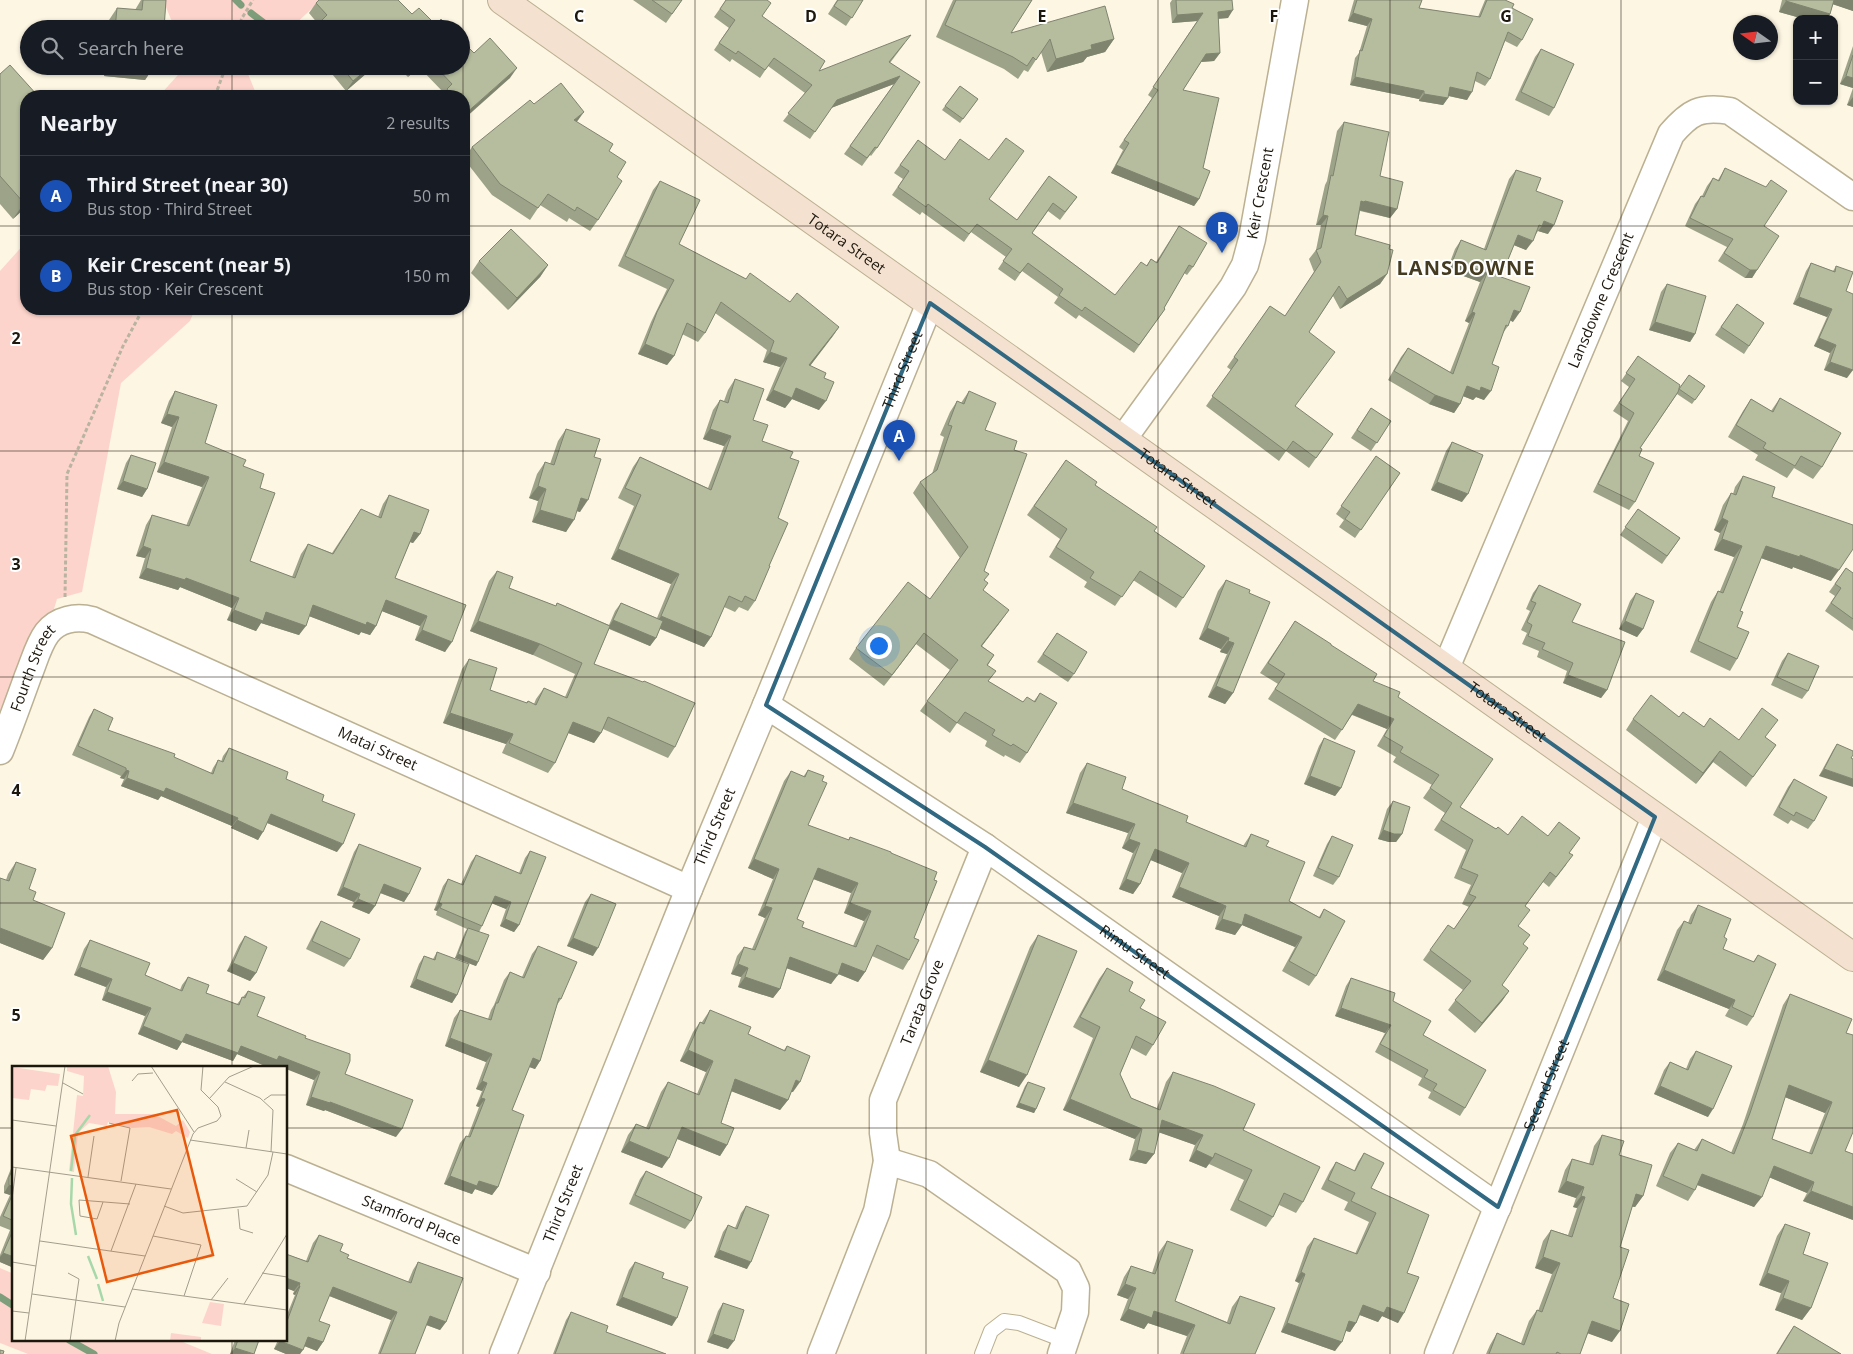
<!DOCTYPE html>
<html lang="en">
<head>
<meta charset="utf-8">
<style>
  :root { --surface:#171b24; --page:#20242c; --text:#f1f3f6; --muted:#9ea1a6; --line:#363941; --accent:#d93025 }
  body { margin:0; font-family:"Open Sans",sans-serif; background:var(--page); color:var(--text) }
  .controls { position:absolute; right:15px; top:15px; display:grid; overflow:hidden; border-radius:10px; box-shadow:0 1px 4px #0004 }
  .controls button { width:45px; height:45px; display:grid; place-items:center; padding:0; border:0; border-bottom:1px solid var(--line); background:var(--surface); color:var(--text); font:25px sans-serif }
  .compass { position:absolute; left:1733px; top:15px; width:45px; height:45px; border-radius:50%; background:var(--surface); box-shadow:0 1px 4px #0004; rotate:284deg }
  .you { position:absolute; left:878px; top:645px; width:18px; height:18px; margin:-12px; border:4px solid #fff; border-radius:50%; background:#1a73e8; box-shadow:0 0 0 8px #1a73e833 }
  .badge { display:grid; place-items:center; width:32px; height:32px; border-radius:50%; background:var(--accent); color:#fff; font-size:16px; font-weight:700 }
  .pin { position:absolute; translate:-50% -41px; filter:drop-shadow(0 1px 2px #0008) }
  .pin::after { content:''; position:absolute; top:26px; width:18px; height:15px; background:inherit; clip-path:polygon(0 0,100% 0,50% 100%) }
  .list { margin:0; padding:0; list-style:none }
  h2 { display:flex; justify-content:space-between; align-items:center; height:65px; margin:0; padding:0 20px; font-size:21px }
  h2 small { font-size:16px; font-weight:400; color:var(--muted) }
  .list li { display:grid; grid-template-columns:32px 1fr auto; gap:15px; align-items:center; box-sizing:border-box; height:80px; padding:0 20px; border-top:1px solid var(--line) }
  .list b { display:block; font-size:19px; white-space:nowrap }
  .list p { margin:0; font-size:16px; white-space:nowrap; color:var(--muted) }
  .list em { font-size:16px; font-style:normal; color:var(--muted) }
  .icon { flex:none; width:28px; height:28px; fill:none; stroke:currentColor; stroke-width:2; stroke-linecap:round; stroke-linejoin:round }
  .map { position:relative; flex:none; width:1853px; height:1354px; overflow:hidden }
  .search { position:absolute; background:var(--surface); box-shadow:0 1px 4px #0004; left:20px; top:20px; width:450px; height:55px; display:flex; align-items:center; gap:12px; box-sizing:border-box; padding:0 18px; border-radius:28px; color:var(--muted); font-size:19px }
  .panel { position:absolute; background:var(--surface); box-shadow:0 1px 4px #0004; left:20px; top:90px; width:450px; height:225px; border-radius:20px }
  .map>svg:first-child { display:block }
</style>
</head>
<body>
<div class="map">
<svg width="1853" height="1354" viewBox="0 0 1853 1354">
  <rect width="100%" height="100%" fill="#fdf6e3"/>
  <g fill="#fdd4cb">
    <path d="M163 0H321L290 29H175Z"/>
    <path d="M186 66H248L246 69 257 96H159Z"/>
    <path d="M26 242V309H195L190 321 121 383 82 592 57 599 47 632 12 682 0 711V271Z"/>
    <path d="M0 1268 14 1274V1340H178L212 1354H28L0 1343Z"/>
  </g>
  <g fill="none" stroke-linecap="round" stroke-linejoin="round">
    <g stroke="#7e9e7b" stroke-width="7">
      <path d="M236 0 241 5"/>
      <path d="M251 13 272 29"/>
      <path d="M0 1297 14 1306"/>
      <path d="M69 1340 94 1354"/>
    </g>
    <defs>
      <path id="lane" d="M982 1354 991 1331 1004 1321 1019 1323 1066 1341"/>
      <g id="street">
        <path id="s1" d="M1123 439 1233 287 1245 265 1252 239 1295 0"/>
        <path id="s2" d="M1446 668 1671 134C1690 112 1700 106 1730 111L1853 197"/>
        <path id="s3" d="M766 705 985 847 1498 1207"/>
        <path id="s4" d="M0 751C10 726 19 701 28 676 34 662 38 645 47 633 58 619 76 616 92 620L689 889"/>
        <path d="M887 1161 929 1174 1068 1271 1076 1288 1075 1312 1061 1354"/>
        <path id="s5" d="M286 1168 537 1272"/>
        <path id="s6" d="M503 1354 689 889 766 705 930 303"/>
        <path id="s7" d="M821 1354 877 1211 887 1161 883 1133V1100L985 847"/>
        <path id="s8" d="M1438 1354 1655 817"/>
      </g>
      <g id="secondary">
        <path id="s9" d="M502 0 1853 957"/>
      </g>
    </defs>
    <use href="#lane" stroke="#bbb092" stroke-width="16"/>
    <use href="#street" stroke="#bbb092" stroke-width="29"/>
    <use href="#secondary" stroke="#bbb092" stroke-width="30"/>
    <g stroke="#b9b3a2" stroke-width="3" stroke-dasharray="4 2.5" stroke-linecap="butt">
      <path d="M238 29 242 18 253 0"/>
      <path d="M215 96 226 66"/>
      <path d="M65 597 67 474 123 346 143 309"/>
    </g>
    <use href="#lane" stroke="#fff" stroke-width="14"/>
    <use href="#street" stroke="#fff" stroke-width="26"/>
    <use href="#secondary" stroke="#f5e1d0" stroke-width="28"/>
  </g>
  <g fill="#9da388" fill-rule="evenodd">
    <path d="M141 0H166L164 29H108L109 20 117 8 135 10Z"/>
    <path d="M633 0H682L666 23Z"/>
    <path d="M726 0 762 16 819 71 905 43 890 63 920 82 877 148 871 156 870 155 862 166 844 154 894 84 831 108 810 139 783 121 805 93 768 66 760 78 732 59 730 62 714 50 729 28 714 17Z"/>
    <path d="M837 0H863L846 26 828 14Z"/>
    <path d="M953 0H1032L1011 33 1114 39 1105 52 1087 57 1083 62 1047 72 1041 52 1028 72 1024 70 1018 79 1004 69 936 37Z"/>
    <path d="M1172 0H1232L1228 18 1218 19 1220 53 1214 61 1201 62 1183 90 1203 168 1199 199 1194 206 1111 173 1123 150 1119 147 1152 98 1148 95 1197 21 1172 23 1170 3Z"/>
    <path d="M1354 0H1422L1419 8 1478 17 1485 0H1505L1512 8 1522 40 1517 47 1505 41 1490 79 1485 86 1475 81 1467 100 1448 96V98L1443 105 1419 101V99L1350 85 1355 58 1359 53 1367 26 1348 21Z"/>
    <path d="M1782 0H1853V11L1833 4 1830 14 1827 19H1804L1779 12Z"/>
    <path d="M316 3 412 14 436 25 318 24 309 13Z"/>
    <path d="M1853 46V88L1840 84Z"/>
    <path d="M1541 49 1554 108 1549 116 1515 100 1535 57Z"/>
    <path d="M474 53 510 78 464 96H442L444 93 419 67 408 77 397 66H461Z"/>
    <path d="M104 66H154L145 80 104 76Z"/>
    <path d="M316 66H375L346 91 328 69 323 74Z"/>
    <path d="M0 74 26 96V207L13 219 0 204Z"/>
    <path d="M960 86 978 99 960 123 942 110Z"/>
    <path d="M1853 88V107L1847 105Z"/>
    <path d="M534 104 577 122 609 151 617 177 598 220 590 231 569 218 567 222 540 205 530 220 492 195 464 159 472 147Z"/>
    <path d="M1344 122 1380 176 1397 209 1390 218 1360 211 1355 235 1389 249 1387 274 1380 284 1340 309 1333 296 1309 332 1295 407 1333 434 1309 468 1286 451 1279 461 1206 406 1231 370 1227 367 1270 306 1285 316 1314 272 1309 259 1316 250 1321 225H1316L1325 185 1327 181 1337 131Z"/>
    <path d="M918 140 989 199 1017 220 1049 176 1077 197 1060 220 1048 211 1032 233 1115 295 1146 266 1151 259 1156 262 1179 226 1193 267 1187 275 1184 273 1164 308 1165 309 1134 353 1079 315 1076 319 1054 303 1058 297 1022 271 1015 281 998 269 1006 257 971 232 964 242 922 212 920 215 892 195 903 179 894 173Z"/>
    <path d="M1725 168 1764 226 1757 270 1752 278H1745L1718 261 1727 247 1685 226 1695 204 1701 196H1702L1707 186 1713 178 1718 180Z"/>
    <path d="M1516 170 1536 191 1548 234 1538 231 1526 250 1514 245 1501 277 1513 322 1510 320 1508 326 1503 333 1492 364 1484 400 1476 397 1473 400 1463 396 1460 404 1454 413 1429 404 1388 380 1401 357 1408 348 1450 372 1469 323 1465 321 1480 282 1447 270 1455 249 1461 240 1484 249 1509 179Z"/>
    <path d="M660 181 679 244 839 327 810 366 824 378 819 410 792 399 785 408 766 400 780 367 763 362 767 350 715 313 705 333 698 342 682 334 674 356 667 365 638 354 651 322 667 289 618 266 653 190Z"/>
    <path d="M479 261 548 265 540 277 508 310 471 273Z"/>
    <path d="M1811 263 1833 271 1836 266 1846 291 1847 378 1824 370 1830 353 1814 346 1827 317 1793 304 1806 271Z"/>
    <path d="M1667 284 1695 334 1690 342 1649 330 1661 292Z"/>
    <path d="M1737 304 1764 323 1744 354 1715 335Z"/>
    <path d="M1638 356 1678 391 1689 375 1705 386 1692 404 1677 394 1640 448 1635 502 1629 510 1593 492 1628 421 1613 411 1629 387 1621 381Z"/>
    <path d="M735 379 762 441 790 458 778 518 769 566 755 601 748 611 739 607 735 612 724 607 711 637 704 647 660 629 656 638 650 646 609 629 594 664 675 747 668 758 603 729 601 733 594 743 568 733 555 763 548 773 502 753 506 744 443 723 462 669 469 659 490 690 526 703 528 701 534 704 536 699 544 688 565 697 575 674 533 655 470 631 489 581 497 571 509 588 556 606 557 603 609 625 615 611 621 603 657 618 671 584 611 559 634 506 618 498 633 467 640 457 708 488 724 446 703 439 713 410 720 400 724 401 728 390Z"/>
    <path d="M175 391 205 443 243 466 260 488 250 561 292 577 301 554 308 544 332 553 361 509 378 517 383 504 389 495 420 534 413 543 410 542 395 578 466 605 445 652 415 640 420 626 382 611 376 626 370 635 361 632 359 635 309 616 299 635 261 623 256 631 227 620 232 608 180 587 178 590 139 578 145 558 136 556 146 525 152 515 186 526 202 487 157 472 172 427 161 423 169 401Z"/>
    <path d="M969 391 985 430 1014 450 984 571V580L983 590 1001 621 982 646 994 655 988 665V681L1023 702 1034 701 1040 693 1027 753 1020 763 1005 755 1004 757 985 746 987 741 957 723 950 733 920 711 950 670 916 644 884 686 849 659 856 648 930 599 960 558 913 493 920 482 932 474 944 437 940 435 950 412 957 401 961 403Z"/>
    <path d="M1780 398 1822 467 1813 479 1794 468 1787 478 1755 460 1758 455 1728 437 1743 411 1751 399 1771 411Z"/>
    <path d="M1371 408 1391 421 1371 451 1351 438Z"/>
    <path d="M566 429 594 457 580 512 577 511 566 532 532 522 538 501 529 498 537 474 545 462 550 464 558 441Z"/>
    <path d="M1452 442 1462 502 1431 490 1446 451Z"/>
    <path d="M131 455 147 489 142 497 117 489 126 463Z"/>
    <path d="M1376 456 1400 473 1355 538 1339 527 1344 520 1336 514Z"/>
    <path d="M1066 460 1095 485 1154 531 1205 566 1176 608 1133 580 1115 606 1084 587 1087 582 1049 557 1060 539 1027 515Z"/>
    <path d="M1743 476 1772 497 1831 581 1793 567 1792 569 1761 558 1740 611 1737 627V659L1730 671 1690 652 1711 602 1718 591H1720L1734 557 1714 550 1720 533 1714 530 1723 505 1731 493 1733 494 1735 487Z"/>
    <path d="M1638 509 1680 538 1662 564 1620 535Z"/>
    <path d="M1846 568 1853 573V631L1825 611 1835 596 1829 592Z"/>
    <path d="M1226 580 1249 593 1233 693 1225 704 1208 697 1227 654 1220 652 1221 649 1199 639 1218 591Z"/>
    <path d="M1539 585 1572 622 1607 690 1601 698 1563 683 1567 671 1537 657 1539 651 1522 644 1527 633 1521 630 1530 611 1526 609 1533 593Z"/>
    <path d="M1636 593 1643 629 1637 637 1619 629 1630 601Z"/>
    <path d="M1295 621 1331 645 1373 681 1398 697 1460 807 1496 829 1508 835 1570 853 1566 865 1549 887 1543 882 1525 906 1518 926 1523 944 1502 985 1509 991 1502 1001 1475 1033 1448 1010 1463 990 1423 960 1430 950 1454 929 1469 907 1462 904 1471 885 1454 878 1466 850 1434 830 1445 813 1423 798 1432 785 1393 762 1396 757 1377 746 1387 729 1352 715 1335 740 1268 699 1278 684 1260 673Z"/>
    <path d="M1057 633 1074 674 1068 682 1037 662Z"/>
    <path d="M1788 653 1808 691 1802 699 1771 685 1782 661Z"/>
    <path d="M94 709 108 730 211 773 213 768 218 760 221 762 223 756 229 748 286 779 322 801 337 852 267 823 258 840 231 828 232 826 161 796 158 800 121 786 124 779 120 778 121 776 72 755 89 717Z"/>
    <path d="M1679 717 1739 740 1765 737 1776 745 1746 787 1713 762 1696 784 1626 730 1633 719Z"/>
    <path d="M1324 738 1341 788 1335 796 1304 784 1319 746Z"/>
    <path d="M1837 744 1851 758 1819 776 1833 750Z"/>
    <path d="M1087 763 1122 789 1186 822 1243 846 1251 834 1266 846 1289 901 1319 917 1324 909 1316 976 1309 986 1282 971 1295 947 1242 925 1235 935 1215 929 1219 916 1172 897 1182 873 1151 860 1140 884 1133 894 1119 889 1133 853 1122 848 1128 833 1066 813 1080 773Z"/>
    <path d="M808 770 822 781 808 825 848 840 850 837 891 853 914 938 909 960 903 970 872 956 865 972 858 982 838 974 831 984 787 968 780 989 773 998 738 987 741 977 731 974 737 956 744 947 752 949 765 918 758 915 773 879 748 868 784 781 791 771 803 777ZM813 879 851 893 844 913 864 921 853 946 802 927 797 919Z"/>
    <path d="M1794 779 1814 821 1808 829 1791 820 1788 824 1773 815 1788 787Z"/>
    <path d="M1393 801 1402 834 1396 842H1389L1378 839 1387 809Z"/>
    <path d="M1332 836 1339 877 1333 885 1313 876 1327 844Z"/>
    <path d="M359 844 409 894 404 902 380 893 375 906 369 914 352 907 354 902 337 895 354 852Z"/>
    <path d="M530 851 519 925 514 932 500 926 506 909 492 903 482 926 479 932 478 962 476 966 455 958 465 932 467 929 436 915 437 911 434 910 443 886 448 879 461 884 471 862 476 855 519 873 525 858Z"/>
    <path d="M16 862 29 889 52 948 43 960 0 943V878L6 880 8 874Z"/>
    <path d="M591 894 593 956 567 946 585 902Z"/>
    <path d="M1698 905 1724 937 1723 949 1753 962 1758 955 1753 1017 1747 1026 1725 1016 1729 1009 1657 980 1677 930 1684 921 1688 923 1691 915Z"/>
    <path d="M321 921 350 959 344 967 306 949 316 929Z"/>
    <path d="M1038 935 1019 1087 980 1072 1030 947Z"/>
    <path d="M245 936 256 973 250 981 227 971 239 945Z"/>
    <path d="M90 940 145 975 180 990 182 985 188 977 206 993 237 1004 248 991 257 1016 305 1038 345 1074 396 1137 325 1110 324 1111 306 1105 314 1080 286 1068H282L274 1065 272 1068H270L237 1054 233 1061 182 1042 177 1050 138 1034 145 1016 102 1000 106 987 74 975 84 949Z"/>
    <path d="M538 946 561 999 557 1005 540 1061 535 1069 529 1067 512 1110 498 1187 492 1195 475 1189 472 1194 444 1184 460 1143 466 1136H468L479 1107 476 1106 482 1091 476 1089 486 1062 445 1046 454 1018 460 1010 488 1019 491 1010 494 1005 504 980 510 972 522 977 532 954Z"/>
    <path d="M437 952 457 995 452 1003 410 987 419 964 424 956 433 959Z"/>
    <path d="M1107 968 1129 991 1140 1008 1153 1045 1146 1056 1131 1048 1120 1074 1131 1098 1157 1108 1166 1082 1173 1072 1243 1130 1303 1202 1296 1213 1279 1205 1273 1217 1266 1227 1230 1210 1244 1180 1209 1164 1206 1168 1189 1161 1195 1145 1159 1132 1154 1154 1146 1164 1129 1160 1135 1139 1063 1110 1093 1038 1073 1027 1099 979Z"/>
    <path d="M1351 978 1393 1001 1423 1035 1465 1108 1460 1116 1428 1098 1431 1092 1418 1085 1422 1078 1375 1052 1385 1033 1335 1016 1346 986Z"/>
    <path d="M1790 994 1846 1033 1845 1151 1853 1154V1220L1803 1201 1807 1193 1769 1177 1754 1207 1697 1185 1695 1190 1688 1201 1656 1186 1670 1153 1678 1143 1694 1150 1702 1139 1731 1153 1743 1124 1783 1005ZM1785 1097 1825 1113 1809 1153 1772 1139Z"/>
    <path d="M710 1010 748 1034 784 1050 787 1046 793 1092H791L788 1100 780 1110 732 1091 721 1123 727 1145 720 1156 677 1139 662 1168 621 1152 628 1135 636 1124 646 1128 661 1092 668 1082 697 1094 706 1072 680 1061 693 1032 700 1022H702Z"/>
    <path d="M1696 1051 1708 1117 1654 1094 1664 1070 1670 1062 1686 1069 1690 1059Z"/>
    <path d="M1028 1082 1036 1109 1034 1113 1016 1107 1025 1086Z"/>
    <path d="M1602 1135 1619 1155 1643 1196 1635 1207H1632L1620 1247 1613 1298 1612 1342 1588 1333 1580 1354H1486L1490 1345 1497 1333 1521 1343 1529 1321 1537 1310 1538 1311 1552 1274 1535 1268 1543 1241 1551 1230 1568 1235 1577 1208 1573 1207 1576 1198 1558 1192 1565 1170 1572 1159 1589 1164 1594 1146Z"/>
    <path d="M1364 1153 1371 1188 1407 1273 1398 1323 1382 1316 1378 1322 1360 1315 1356 1323 1350 1332 1346 1331 1335 1351 1281 1332 1299 1283 1295 1281 1307 1247 1314 1238 1355 1254 1369 1222 1344 1210 1348 1202 1321 1189 1330 1171 1336 1162 1354 1171 1358 1162Z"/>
    <path d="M14 1161V1268L0 1262V1255L10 1230 0 1226V1217L10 1195 4 1193V1186Z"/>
    <path d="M646 1171 691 1221 685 1229 629 1204 640 1179Z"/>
    <path d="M746 1206 747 1269 714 1257 723 1232 728 1225 735 1228 741 1213Z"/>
    <path d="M1785 1224 1803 1254 1811 1308 1802 1320 1775 1310 1781 1293 1759 1285 1777 1236Z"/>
    <path d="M319 1235 340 1251 347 1258 408 1282 413 1270 418 1262 446 1322 440 1330 426 1325 415 1354H378L391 1320 329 1296 319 1321 323 1342 317 1351 304 1346 300 1354H286L274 1349 278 1340H286V1317L295 1295 293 1294 294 1291 286 1288V1254L306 1261 313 1243Z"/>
    <path d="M1167 1241 1175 1301 1227 1322 1232 1307 1240 1296 1255 1354H1180L1187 1336 1148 1323 1144 1329 1120 1320 1128 1299 1117 1295 1124 1277 1131 1266 1152 1273 1159 1252Z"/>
    <path d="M635 1262 662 1278 672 1326 616 1305 629 1270Z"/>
    <path d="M723 1303 728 1349 707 1342 718 1311Z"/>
    <path d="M571 1312 606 1332 666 1354H553L566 1320Z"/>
    <path d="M1794 1326 1841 1354H1776L1787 1336Z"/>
    <path d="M235 1340H259L254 1354H230Z"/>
  </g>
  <g fill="#7f846f">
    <path d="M1831 0H1853V11L1829 3Z"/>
    <path d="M1786 1 1830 14 1827 19H1804L1779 12Z"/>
    <path d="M1233 10 1228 18 1212 19 1218 12Z"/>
    <path d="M1203 13 1197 21 1172 23 1177 15Z"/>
    <path d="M1353 13 1372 19 1367 26 1348 21Z"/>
    <path d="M1114 39 1105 52 1087 57 1083 62 1047 72 1056 59 1091 45Z"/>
    <path d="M1220 53 1214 61 1200 62 1206 54Z"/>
    <path d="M111 66H132L153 68 145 80 104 76Z"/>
    <path d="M371 66H375L346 91 353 81Z"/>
    <path d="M416 66H419L408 77 415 67Z"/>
    <path d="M517 68 510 78 464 119V115Z"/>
    <path d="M900 76 894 84 831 108 837 100Z"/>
    <path d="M1846 76 1853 78V88L1840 84Z"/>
    <path d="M1355 77 1424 91 1419 99 1350 85Z"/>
    <path d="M1450 87 1472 92 1467 100 1445 95Z"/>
    <path d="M1424 94 1448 98 1443 105 1419 101Z"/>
    <path d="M1853 97V107L1847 105Z"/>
    <path d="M584 112 576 123 574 120Z"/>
    <path d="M1116 165 1199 199 1194 206 1111 173Z"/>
    <path d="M26 201V207L13 219 24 203Z"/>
    <path d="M1361 201H1365L1397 209 1390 218 1359 210Z"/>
    <path d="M1323 215 1328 216 1321 225H1316Z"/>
    <path d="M1544 221 1554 225 1548 234 1538 231 1542 226Z"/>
    <path d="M1518 235 1533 241 1526 250 1511 244Z"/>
    <path d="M1453 260 1487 273 1480 282 1447 270Z"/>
    <path d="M548 265 540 277 508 310 517 298Z"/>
    <path d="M1750 270H1757L1752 278H1745Z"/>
    <path d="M1387 274 1380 284 1340 309 1347 299Z"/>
    <path d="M1799 297 1832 309 1827 317 1793 304Z"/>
    <path d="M1514 310 1520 312 1513 322 1508 319Z"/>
    <path d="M1472 312 1475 313 1469 323 1465 321Z"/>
    <path d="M1655 322 1695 334 1690 342 1649 330Z"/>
    <path d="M839 327 833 336 803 375 809 365Z"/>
    <path d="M1819 338 1836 345 1830 353 1814 346Z"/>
    <path d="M645 344 674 356 667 365 638 354Z"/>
    <path d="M770 352 787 358 780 367 763 362Z"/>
    <path d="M1830 362 1853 370 1847 378 1824 370Z"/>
    <path d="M1467 386 1481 387 1491 391 1484 400 1476 397 1473 400 1460 395Z"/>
    <path d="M796 388 826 401 819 410 792 399 785 408 766 400 773 390Z"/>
    <path d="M1435 395 1460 404 1454 413 1429 404Z"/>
    <path d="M167 414 179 417 172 427 161 423Z"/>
    <path d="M710 429 731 436 724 446 703 439Z"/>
    <path d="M164 462 209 477 202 487 157 472Z"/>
    <path d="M123 481 147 489 142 497 117 489Z"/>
    <path d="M1437 482 1468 494 1462 502 1431 490Z"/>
    <path d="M538 486 546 489 538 501 529 498Z"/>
    <path d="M581 498 588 500 580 512 573 510Z"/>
    <path d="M540 510 574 520 566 532 532 522Z"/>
    <path d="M1722 518 1728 521 1720 533 1714 530Z"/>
    <path d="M414 532 420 534 413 543 407 541Z"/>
    <path d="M1722 539 1742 546 1734 557 1714 550Z"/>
    <path d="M143 546 151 549 145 558 136 556Z"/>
    <path d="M1766 546 1800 555 1839 570 1831 581 1793 567 1792 569 1758 557Z"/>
    <path d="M618 549 679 574 671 584 611 559Z"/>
    <path d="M146 568 186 578 239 598 232 608 180 587 178 590 139 578Z"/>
    <path d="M386 600 427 616 420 626 379 610Z"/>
    <path d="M313 605 367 622 376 626 370 635 361 632 359 635 306 615Z"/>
    <path d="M234 610 266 612 306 626 299 635 261 623 256 631 227 620Z"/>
    <path d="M1009 610 1001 621 974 656 981 646Z"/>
    <path d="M661 616 711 637 704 647 654 626Z"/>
    <path d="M613 620 656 638 650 646 608 628Z"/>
    <path d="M478 621 540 644 533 655 470 631Z"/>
    <path d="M1625 621 1643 629 1637 637 1619 629Z"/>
    <path d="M1207 628 1229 638 1221 649 1199 639Z"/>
    <path d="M422 630 452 642 445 652 415 640Z"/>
    <path d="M924 633 916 644 884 686 892 675Z"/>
    <path d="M1228 641 1234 643 1227 654 1220 652Z"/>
    <path d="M1568 675 1607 690 1601 698 1563 683Z"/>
    <path d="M1216 686 1233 693 1225 704 1208 697Z"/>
    <path d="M1358 704 1394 719 1387 729 1351 714Z"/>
    <path d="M450 713 513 734 506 744 443 723Z"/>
    <path d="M573 722 601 733 594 743 566 732Z"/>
    <path d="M1720 751 1713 762 1696 784 1703 773Z"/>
    <path d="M1824 769 1853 779V787L1819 776Z"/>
    <path d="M126 770 129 771 124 779 120 778Z"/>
    <path d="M1310 776 1341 788 1335 796 1304 784Z"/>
    <path d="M127 778 166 788 238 818 232 826 161 796 158 800 121 786Z"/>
    <path d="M1073 803 1135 824 1128 833 1066 813Z"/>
    <path d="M271 814 343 844 337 852 265 822Z"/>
    <path d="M237 820 263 832 258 840 231 828Z"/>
    <path d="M1383 830 1402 834 1396 842H1389L1378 839Z"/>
    <path d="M1129 839 1140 843 1133 853 1122 848Z"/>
    <path d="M1155 849 1189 863 1182 873 1148 859Z"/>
    <path d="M754 859 779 869 773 879 748 868Z"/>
    <path d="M818 868 858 883 851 893 811 878Z"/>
    <path d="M1126 879 1140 884 1133 894 1119 889Z"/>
    <path d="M384 884 409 894 404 902 378 892Z"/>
    <path d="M343 887 360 894 354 902 337 895Z"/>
    <path d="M1179 887 1226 906 1219 916 1172 897Z"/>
    <path d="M495 896 511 902 506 909 491 903Z"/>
    <path d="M358 899 375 906 369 914 352 907Z"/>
    <path d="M439 903 442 904 437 911 434 910Z"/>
    <path d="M850 903 871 911 864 921 844 913Z"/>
    <path d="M765 906 772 908 765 918 758 915Z"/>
    <path d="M1245 914 1302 937 1295 947 1242 925 1235 935 1215 929 1222 919Z"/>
    <path d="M505 919 519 925 514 932 500 926Z"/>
    <path d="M0 928 52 948 43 960 0 943Z"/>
    <path d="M573 938 598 948 593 956 567 946Z"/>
    <path d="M458 954 478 962 476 966 455 958Z"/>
    <path d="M790 957 838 975 831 984 783 967Z"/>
    <path d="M233 963 256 973 250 981 227 971Z"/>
    <path d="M842 963 865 972 858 982 836 973Z"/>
    <path d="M738 964 748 968 741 977 731 974Z"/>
    <path d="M80 967 112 979 106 987 74 975Z"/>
    <path d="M1664 970 1735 1000 1729 1009 1657 980Z"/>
    <path d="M745 977 780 989 773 998 738 987Z"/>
    <path d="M416 979 457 995 452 1003 410 987Z"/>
    <path d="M1509 991 1502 1001 1475 1033 1482 1023Z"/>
    <path d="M107 992 151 1008 145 1016 102 1000Z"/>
    <path d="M1341 1008 1391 1025 1385 1033 1335 1016Z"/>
    <path d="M143 1026 186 1034 241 1046 279 1056 320 1072 314 1080 286 1069V1068H282L274 1065 272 1068H270L237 1054 233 1061 182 1042 177 1050 138 1034Z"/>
    <path d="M450 1038 492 1054 486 1062 445 1046Z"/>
    <path d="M688 1050 713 1061 706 1072 680 1061Z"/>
    <path d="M533 1058 540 1061 535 1069 527 1066Z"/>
    <path d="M988 1060 1027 1075 1019 1087 980 1072Z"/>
    <path d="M735 1079 788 1100 780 1110 728 1090Z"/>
    <path d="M796 1080 800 1082 793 1092 788 1091Z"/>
    <path d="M482 1081 487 1083 482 1091 476 1089Z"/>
    <path d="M1789 1085 1832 1102 1825 1113 1782 1096Z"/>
    <path d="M1660 1086 1713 1109 1708 1117 1654 1094Z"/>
    <path d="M311 1097 330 1102 402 1129 396 1137 325 1110 324 1111 306 1105Z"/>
    <path d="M481 1098 485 1099 479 1107 476 1106Z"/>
    <path d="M1070 1099 1142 1129 1135 1139 1063 1110Z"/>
    <path d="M1019 1103 1036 1109 1034 1113 1016 1107Z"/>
    <path d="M1162 1120 1203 1135 1195 1145 1155 1131Z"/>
    <path d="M682 1127 727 1145 720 1156 675 1138Z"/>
    <path d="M629 1141 669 1158 662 1168 621 1152Z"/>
    <path d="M1137 1150 1154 1154 1146 1164 1129 1160Z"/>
    <path d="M1196 1150 1213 1158 1206 1168 1189 1161Z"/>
    <path d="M1774 1166 1814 1182 1807 1193 1766 1176Z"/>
    <path d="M1702 1174 1762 1197 1754 1207 1695 1184Z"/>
    <path d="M450 1176 479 1181 498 1187 492 1195 475 1189 472 1194 444 1184Z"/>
    <path d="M1566 1181 1584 1187 1576 1198 1558 1192Z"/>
    <path d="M9 1185 14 1187V1190L10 1195 4 1193Z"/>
    <path d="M1811 1191 1853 1207V1220L1803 1201Z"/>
    <path d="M1636 1194 1643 1196 1635 1207 1628 1205Z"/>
    <path d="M1581 1196 1585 1197 1577 1208 1573 1207Z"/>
    <path d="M719 1250 751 1262 747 1269 714 1257Z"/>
    <path d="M3 1253 14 1257V1268L0 1262V1257Z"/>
    <path d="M1543 1257 1560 1263 1552 1274 1535 1268Z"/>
    <path d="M1301 1272 1305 1274 1299 1283 1295 1281Z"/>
    <path d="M1767 1273 1789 1281 1781 1293 1759 1285Z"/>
    <path d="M286 1278 300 1283 294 1291 286 1288Z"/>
    <path d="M1125 1284 1136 1288 1128 1299 1117 1295Z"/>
    <path d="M299 1286H300L295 1295 293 1294Z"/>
    <path d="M333 1287 397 1312 391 1320 327 1295Z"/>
    <path d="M622 1297 677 1318 672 1326 616 1305Z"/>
    <path d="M1783 1298 1811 1308 1802 1320 1775 1310Z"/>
    <path d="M1363 1305 1387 1307 1404 1313 1398 1323 1382 1316 1378 1322 1357 1314Z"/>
    <path d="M1128 1309 1154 1311 1195 1325 1187 1336 1148 1323 1144 1329 1120 1320Z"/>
    <path d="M430 1316 446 1322 440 1330 424 1324Z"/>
    <path d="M1349 1321 1356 1323 1350 1332 1343 1330Z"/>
    <path d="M1592 1321 1620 1331 1612 1342 1584 1332Z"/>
    <path d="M1287 1323 1342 1342 1335 1351 1281 1332Z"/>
    <path d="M713 1334 734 1341 728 1349 707 1342Z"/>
    <path d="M308 1337 323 1342 317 1351 302 1345Z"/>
    <path d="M280 1341 303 1350 300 1354H286L274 1349Z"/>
    <path d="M235 1348 253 1354H230Z"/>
  </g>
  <g fill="#b6bd9e" stroke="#7f846f" fill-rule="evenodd">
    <path d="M143 0H166L164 29H115L117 8 142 10Z"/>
    <path d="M319 0H398L412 14 419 8 436 25 441 19 450 29H313L327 15 316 3Z"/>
    <path d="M652 0H682L672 14Z"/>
    <path d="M726 0H767L771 3 762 16 825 61 819 71 911 35 889 62 920 82 877 148 875 147 867 158 850 146 900 76 837 100 815 132 788 113 812 85 774 58 765 70 738 51 736 54 719 43 735 20 720 9Z"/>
    <path d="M838 0H863L852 18 834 6Z"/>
    <path d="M956 0H1032L1011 33 1105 6 1114 39 1091 45 1092 49 1056 59 1050 39 1036 60 1033 57 1027 66 1013 57 945 25Z"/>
    <path d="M1176 0H1232L1233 10 1218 12 1220 53 1206 54 1183 90 1219 98 1203 168 1210 171 1199 199 1116 165 1129 143 1124 140 1158 90 1153 87 1203 13 1177 15Z"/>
    <path d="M1357 0H1422L1419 8 1480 17 1487 0H1505L1514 4 1512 8 1533 19 1522 40 1508 32 1490 79 1477 72 1472 92 1450 87 1448 98 1424 94V91L1355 77 1360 50 1362 51 1372 19 1353 13Z"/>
    <path d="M1786 0H1834L1830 14 1786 1Z"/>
    <path d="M490 38 517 68 464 115V96H453L447 89 452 84 435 66H461V40L474 53Z"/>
    <path d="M1541 49 1574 64 1554 108 1521 92Z"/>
    <path d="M1853 55V78L1846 76Z"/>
    <path d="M10 65 38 96H26V201L24 203 0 176V74Z"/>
    <path d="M132 66H154L153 68Z"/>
    <path d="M341 66H371L353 81Z"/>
    <path d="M561 83 584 112 574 120 613 144 609 151 626 162 617 177 622 181 598 220 577 207 575 211 548 194 538 208 500 184 472 147 530 100 534 104Z"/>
    <path d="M960 86 978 99 963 119 945 106Z"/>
    <path d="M1344 122 1389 132 1380 176 1403 182 1397 209 1365 201 1364 202 1361 201 1355 235 1390 245 1389 249 1393 250 1387 274 1347 299 1339 286 1309 332 1335 352 1295 406 1333 434 1316 458 1293 441 1286 451 1212 396 1238 360 1234 357 1270 306 1285 316 1321 262 1316 250 1321 248 1328 216 1323 215 1331 175 1333 176Z"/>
    <path d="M1006 138 1024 151 989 199 1017 220 1049 176 1077 197 1065 212 1053 203 1032 233 1115 295 1141 262 1147 266 1151 259 1157 263 1179 226 1207 243 1193 267 1189 265 1164 308 1165 309 1139 345 1085 307 1082 311 1059 295 1063 289 1028 263 1020 273 1003 261 1012 249 977 224 969 234 928 204 926 207 898 187 909 171 900 165 918 140 945 160 960 139 989 160Z"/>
    <path d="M1725 168 1766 187 1771 180 1787 191 1764 226 1779 236 1757 270H1750L1724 253 1733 239 1690 218 1701 196 1704 197 1713 178 1719 181Z"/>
    <path d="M1516 170 1541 178 1536 191 1563 201 1554 225 1544 221 1542 226 1539 225 1533 241 1518 235 1501 277 1530 287 1520 312 1514 310 1508 326 1506 325 1492 364 1499 367 1491 391 1481 387 1480 391 1467 386 1460 404 1435 395 1394 371 1408 348 1453 374 1475 313 1472 312 1487 273 1453 260 1461 240 1486 250Z"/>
    <path d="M660 181 700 200 679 244 746 279 750 273 790 302 797 293 839 327 809 365 826 373 824 378 834 382 826 401 796 388 792 398 773 390 787 358 770 352 774 341 721 302 705 333 687 323 674 356 645 344 657 312 674 280 625 256Z"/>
    <path d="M511 229 548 265 517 298 479 261Z"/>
    <path d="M1811 263 1835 272 1836 266 1853 272 1846 291 1853 294V370L1830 362 1836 345 1819 338 1832 309 1799 297Z"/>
    <path d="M1667 284 1706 296 1695 334 1655 322Z"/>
    <path d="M1737 304 1764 323 1749 346 1721 327Z"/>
    <path d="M1638 356 1680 385 1678 392 1640 448 1642 449 1639 456 1654 463 1635 502 1598 484 1634 413 1619 403 1635 379 1626 373Z"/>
    <path d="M1689 375 1705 386 1695 400 1679 389Z"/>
    <path d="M735 379 764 389 753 420 768 425 762 441 793 452 790 458 799 461 778 518 788 523 769 566H770L755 601 745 596 742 602 729 596 711 637 661 616 679 574 618 549 641 495 625 488 640 457 711 490 731 436 710 429 720 400 728 403Z"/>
    <path d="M175 391 217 405 205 443 246 460 243 466 264 474 260 488 275 493 250 561 295 578 308 544 333 554 361 509 381 518 389 495 429 510 420 534 414 532 395 578 466 605 452 642 422 630 427 616 386 600 376 626 367 622 366 625 313 605 306 626 266 612 263 621 234 610 239 598 186 578 185 580 146 568 151 549 143 546 152 515 189 526 209 477 164 462 179 417 167 414Z"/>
    <path d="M969 391 996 403 985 430 1017 441 1014 450 1027 454 984 571 989 574 984 580 988 583 983 590 1009 610 981 646 994 655 987 665 996 671 988 681 1023 702 1027 697 1035 702 1040 693 1057 703 1027 753 1013 744 1011 746 992 735 995 730 965 712 957 723 927 701 958 660 924 633 892 675 856 648 908 582 930 599 968 547 920 482 937 470 952 426 948 425 957 401 964 404Z"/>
    <path d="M1780 398 1841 433 1822 467 1801 456 1795 466 1763 448 1766 443 1736 425 1751 399 1773 412Z"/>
    <path d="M1371 408 1391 421 1377 443 1357 430Z"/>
    <path d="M566 429 600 439 594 457 601 459 588 500 581 498 574 520 540 510 546 489 538 486 545 462 554 465Z"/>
    <path d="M1452 442 1483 455 1468 494 1437 482Z"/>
    <path d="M131 455 156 463 147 489 123 481Z"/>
    <path d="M1376 456 1400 473 1361 530 1345 519 1350 512 1341 506Z"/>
    <path d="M1066 460 1097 482 1095 485 1157 527 1154 531 1205 566 1183 598 1140 571 1122 597 1090 578 1094 572 1056 547 1067 529 1034 506Z"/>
    <path d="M1743 476 1775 487 1772 497 1853 525V549L1839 570 1800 555V557L1766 546 1740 611 1743 612 1737 627 1749 632 1737 659 1698 641 1718 591 1723 593 1742 546 1722 539 1728 521 1722 518 1731 493 1736 495Z"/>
    <path d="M1638 509 1680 538 1667 556 1625 527Z"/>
    <path d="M1846 568 1853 573V619L1831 603 1841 588 1835 584Z"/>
    <path d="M497 571 513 577 509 588 556 606 557 603 610 626 594 664 643 682 644 681 695 703 675 747 608 717 601 733 573 722 555 763 509 743 513 734 450 713 469 659 497 668 490 690 527 703 528 701 536 705 544 688 567 698 582 663 540 644 478 621Z"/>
    <path d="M1226 580 1250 590 1249 593 1270 602 1233 693 1216 686 1234 643 1228 641 1229 638 1207 628Z"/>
    <path d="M1539 585 1581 604 1572 622 1625 642 1607 690 1568 675 1573 663 1542 649 1545 643 1528 636 1532 625 1527 622 1536 603 1531 601Z"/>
    <path d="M1636 593 1654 601 1643 629 1625 621Z"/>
    <path d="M621 603 663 621 656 638 613 620Z"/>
    <path d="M1295 621 1331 644V645L1377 674 1373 681 1400 692 1398 697 1493 759 1460 807 1496 829 1498 827 1508 835 1522 816 1548 836 1559 822 1580 838 1569 853 1573 855 1556 877 1550 872 1525 906 1530 910 1518 926 1530 935 1523 944 1528 948 1502 985 1509 991 1482 1023 1455 1000 1471 981 1430 950 1448 925 1454 929 1476 897 1469 894 1478 875 1461 868 1473 840 1441 820 1452 803 1430 788 1439 775 1400 752 1403 747 1384 736 1394 719 1358 704 1342 730 1275 689 1285 674 1268 663Z"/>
    <path d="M1057 633 1087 652 1074 674 1043 654Z"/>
    <path d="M1788 653 1819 666 1808 691 1777 677Z"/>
    <path d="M1651 695 1679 717 1683 712 1704 727 1710 718 1739 740 1762 708 1778 720 1765 737 1776 745 1753 777 1720 751 1703 773 1633 719Z"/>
    <path d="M94 709 113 718 108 730 175 754 174 757 213 774 218 760 223 762 229 748 288 772 286 779 324 795 322 801 355 814 343 844 271 814 263 832 237 820 238 818 166 788 164 792 127 778 129 771 126 770V768L78 746Z"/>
    <path d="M1324 738 1355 751 1341 788 1310 776Z"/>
    <path d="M1837 744 1853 751V755L1851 758 1853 759V779L1824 769Z"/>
    <path d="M1087 763 1126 777 1122 789 1188 816 1186 822 1246 847 1251 834 1269 841 1266 846 1305 862 1289 901 1320 918 1324 909 1345 921 1316 976 1289 961 1302 937 1245 914 1242 925 1222 919 1226 906 1179 887 1189 863 1155 849 1140 884 1126 879 1140 843 1129 839 1135 824 1073 803Z"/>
    <path d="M808 770 824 776 822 781 827 783 808 825 849 840 850 837 891 852V853L937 872 934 880 937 881 914 938 919 940 909 960 877 945 865 972 842 963 838 975 790 957 780 989 745 977 748 968 738 964 744 947 755 950 772 908 765 906 779 869 754 859 791 771 805 777ZM818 868 858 883 850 903 871 911 856 947 802 927 804 922 797 919Z"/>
    <path d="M1794 779 1827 797 1814 821 1796 812 1794 816 1779 807Z"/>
    <path d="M1393 801 1410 807 1402 834H1394L1383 830Z"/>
    <path d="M1332 836 1353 845 1339 877 1318 868Z"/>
    <path d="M359 844 421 868 409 894 384 884 375 906 358 899 360 894 343 887Z"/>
    <path d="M530 851 546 857 519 925 505 919 511 902 495 896 482 926 440 908 442 904 439 903 448 879 463 885 476 855 521 874Z"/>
    <path d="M16 862 36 869 29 889 36 892 33 900 65 913 52 948 0 928V878L9 881Z"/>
    <path d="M591 894 616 904 598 948 573 938Z"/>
    <path d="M1698 905 1731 919 1724 937 1727 939 1723 949 1754 962 1758 955 1776 964 1753 1017 1732 1007 1735 1000 1664 970 1684 921 1691 924Z"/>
    <path d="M321 921 360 939 350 959 312 941Z"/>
    <path d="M468 928 489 935 478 962 458 954Z"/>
    <path d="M1038 935 1077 951 1027 1075 988 1060Z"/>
    <path d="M245 936 267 947 256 973 233 963Z"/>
    <path d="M90 940 150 963 145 975 182 991 188 977 209 985 206 993 239 1005 242 997 245 998 248 991 265 997 257 1016 306 1036 305 1038 350 1054V1061L345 1074 413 1100 402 1129 330 1102V1103L311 1097 320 1072 279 1056 277 1060 241 1046 238 1053 186 1034 182 1042 143 1026 151 1008 107 992 112 979 80 967Z"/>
    <path d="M538 946 577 962 561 999 559 998 540 1061 533 1058 512 1110 524 1115 498 1187 479 1181 477 1186 450 1176 466 1136 470 1137 485 1099 481 1098 487 1083 482 1081 492 1054 450 1038 460 1010 491 1020 496 1003H498L510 972 524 978Z"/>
    <path d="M437 952 469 964 457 995 416 979 424 956 435 960Z"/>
    <path d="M1107 968 1133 982 1129 991 1145 1000 1140 1008 1166 1022 1153 1045 1136 1036 1120 1074 1131 1098 1160 1110 1173 1072 1214 1086 1255 1104 1243 1130 1320 1167 1303 1202 1284 1193 1273 1217 1238 1200 1252 1170 1215 1153 1213 1158 1196 1150 1203 1135 1162 1120 1154 1154 1137 1150 1142 1129 1070 1099 1100 1027 1080 1017Z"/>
    <path d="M1351 978 1395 993 1393 1001 1431 1021 1423 1035 1486 1070 1465 1108 1433 1090 1437 1084 1424 1077 1428 1070 1380 1044 1391 1025 1341 1008Z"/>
    <path d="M1790 994 1852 1019 1846 1033 1853 1035V1132L1845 1151 1853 1154V1207L1811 1191 1814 1182 1774 1166 1762 1197 1702 1174 1695 1190 1663 1176 1678 1143 1697 1151 1702 1139 1734 1154 1750 1113ZM1789 1085 1832 1102 1812 1154 1772 1139Z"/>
    <path d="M710 1010 751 1027 748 1034 785 1051 787 1046 810 1056 800 1082 796 1080 788 1100 735 1079 721 1123 734 1128 727 1145 682 1127 669 1158 629 1141 636 1124 649 1129 668 1082 699 1095 713 1061 688 1050 700 1022 704 1024Z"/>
    <path d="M1696 1051 1732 1066 1713 1109 1660 1086 1670 1062 1688 1070Z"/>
    <path d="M1028 1082 1045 1088 1036 1109 1019 1103Z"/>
    <path d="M1602 1135 1624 1141 1619 1155 1652 1165 1643 1196 1636 1194 1620 1247 1629 1250 1613 1298 1629 1304 1620 1331 1592 1321 1580 1354H1561L1557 1352 1556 1354H1489L1497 1333 1524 1345 1537 1310 1542 1312 1560 1263 1543 1257 1551 1230 1572 1237 1585 1197 1581 1196 1584 1187 1566 1181 1572 1159 1593 1165Z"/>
    <path d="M1364 1153 1384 1163 1371 1188 1429 1215 1407 1273 1419 1277 1404 1313 1387 1307 1384 1313 1363 1305 1356 1323 1349 1321 1342 1342 1287 1323 1305 1274 1301 1272 1314 1238 1357 1254 1376 1213 1351 1201 1355 1193 1328 1180 1336 1162 1355 1171Z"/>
    <path d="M14 1167V1187L9 1185V1177Z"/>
    <path d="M646 1171 702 1197 691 1221 635 1195Z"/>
    <path d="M14 1191V1221L3 1216Z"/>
    <path d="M746 1206 769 1215 751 1262 719 1250 728 1225 737 1229Z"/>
    <path d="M1785 1224 1810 1233 1803 1254 1828 1263 1811 1308 1783 1298 1789 1281 1767 1273Z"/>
    <path d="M14 1228V1257L3 1253Z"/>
    <path d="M319 1235 343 1244 340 1251 349 1255 347 1258 411 1283 418 1262 463 1278 446 1322 430 1316 415 1354H380L397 1312 333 1287 319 1321 330 1325 323 1342 308 1337 303 1350 280 1341V1340H286V1324L300 1286H299L300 1283 286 1278V1254L308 1262Z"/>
    <path d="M1167 1241 1193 1250 1175 1301 1230 1324 1240 1296 1275 1308 1255 1354H1183L1195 1325 1154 1311 1152 1318 1128 1309 1136 1288 1125 1284 1131 1266 1155 1274Z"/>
    <path d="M635 1262 664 1273 662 1278 688 1287 677 1318 622 1297Z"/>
    <path d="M723 1303 744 1310 734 1341 713 1334Z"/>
    <path d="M571 1312 608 1326 606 1332 666 1354H555Z"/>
    <path d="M1794 1326 1841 1354H1777Z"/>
    <path d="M238 1340H259L254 1354 235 1348Z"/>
    <path d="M0 1350 4 1351 3 1354H0Z"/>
  </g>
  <path fill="none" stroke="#316882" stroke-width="4" stroke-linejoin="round" d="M930 303 1655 817 1498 1207 985 847 766 705Z"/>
  <path fill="none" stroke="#1d180d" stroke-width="1" stroke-opacity="0.55" d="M232 0V29M463 0V96M695 0V1354M926 0V1354M1158 0V1354M1390 0V1354M1621 0V1354M232 66V96M0 226H26M464 226H1853M232 309V1068M463 309V1354M0 451H1853M0 677H1853M0 903H1853M0 1128H14M286 1128H1853M232 1340V1354"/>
  <g text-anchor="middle" stroke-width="4" stroke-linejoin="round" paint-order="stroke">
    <g font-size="15" fill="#1d180d" stroke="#fff">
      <text dy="5" stroke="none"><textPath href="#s1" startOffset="286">Keir Crescent</textPath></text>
      <text dy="5" stroke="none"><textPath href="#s9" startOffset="422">Totara Street</textPath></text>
      <text dy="5" stroke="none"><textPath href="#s2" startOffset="399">Lansdowne Crescent</textPath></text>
      <text dy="5" stroke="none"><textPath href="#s6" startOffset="1062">Third Street</textPath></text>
      <text dy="5" stroke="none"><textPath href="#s9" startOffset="828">Totara Street</textPath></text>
      <text dy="5" stroke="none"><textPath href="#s4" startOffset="89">Fourth Street</textPath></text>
      <text dy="5" stroke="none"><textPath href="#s9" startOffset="1232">Totara Street</textPath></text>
      <text dy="5" stroke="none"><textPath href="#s4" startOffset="490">Matai Street</textPath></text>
      <text dy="5" stroke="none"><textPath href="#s6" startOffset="568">Third Street</textPath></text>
      <text dy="5" stroke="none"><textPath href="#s3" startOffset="444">Rimu Street</textPath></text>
      <text dy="5" stroke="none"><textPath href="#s7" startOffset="371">Tarata Grove</textPath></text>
      <text dy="5" stroke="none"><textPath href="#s8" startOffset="290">Second Street</textPath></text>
      <text dy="5" stroke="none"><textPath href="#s6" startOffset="162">Third Street</textPath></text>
      <text dy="5" stroke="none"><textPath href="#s5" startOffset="136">Stamford Place</textPath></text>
    </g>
    <g font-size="20" font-weight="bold" letter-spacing="1" fill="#453b20" stroke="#fff">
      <text x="1466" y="275">LANSDOWNE</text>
    </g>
  </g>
  <g transform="translate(12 1066)">
    <rect width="275" height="275" fill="#fdf6e3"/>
    <path d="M55 0H96L104 26 103 48H142L164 60 171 54 178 66 176 72 164 65 160 68 137 61 120 62 96 56 95 60 77 57 66 67 62 106 57 105 65 29 71 30 72 10 55 5ZM0 1 48 8 46 20 35 19 33 25 19 23 17 34 0 32ZM198 236 212 238 209 260 190 257ZM159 267 189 271V275H158Z" fill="#fdd4cb"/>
    <path fill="none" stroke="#a7d8aa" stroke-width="2.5" d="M59 105 63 69 78 49M60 112 59 138 64 169M76 190 85 213M86 218 91 235"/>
    <path fill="none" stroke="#a39d8d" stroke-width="1" d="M139 0 182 66M120 15 126 8 141 7M213 16 248 32 261 44 259 86M51 17 71 28M197 33 217 11 242 0M252 34 259 29H275M0 54 44 60M97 57 118 62 109 115M178 74 275 88M234 82 237 64M0 101 159 123M76 111 82 70M224 113 245 126M0 133 4 102M91 136 85 153 68 150 67 134 118 138M152 140 171 147 235 140 256 109 261 86M226 143 228 163 241 167M141 170 189 179 172 230M28 175 133 190M99 185 124 118M0 196 24 200M56 207 67 213 58 275M250 207 275 211M120 223 275 244M20 228 113 241M199 234 216 212M232 238 275 168M0 245 17 247M13 275 53 0M103 275 107 257 181 68 186 62 205 55 209 50 206 41 189 24 191 0"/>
    <path fill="#e8590c" fill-opacity="0.15" stroke="#e8590c" stroke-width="2.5" d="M165 44 201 189 95 216 59 70Z"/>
    <rect width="275" height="275" fill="none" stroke="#1d180d" stroke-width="2.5"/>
  </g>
  <g font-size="16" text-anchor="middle" font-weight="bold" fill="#1d180d" stroke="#fff" stroke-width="4" stroke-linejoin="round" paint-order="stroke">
    <text x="579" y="22">C</text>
    <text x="811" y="22">D</text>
    <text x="1042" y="22">E</text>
    <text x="1274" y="22">F</text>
    <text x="1506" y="22">G</text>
    <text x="16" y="344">2</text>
    <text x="16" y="570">3</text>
    <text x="16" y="796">4</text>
    <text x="16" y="1021">5</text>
  </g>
</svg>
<div class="controls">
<button>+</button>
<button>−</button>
</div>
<svg class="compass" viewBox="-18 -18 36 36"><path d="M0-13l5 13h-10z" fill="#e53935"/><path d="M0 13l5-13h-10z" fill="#9ea1a6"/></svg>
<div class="you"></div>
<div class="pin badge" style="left:899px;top:461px;background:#1a4fb4">A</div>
<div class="pin badge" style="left:1222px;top:253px;background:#1a4fb4">B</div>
<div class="search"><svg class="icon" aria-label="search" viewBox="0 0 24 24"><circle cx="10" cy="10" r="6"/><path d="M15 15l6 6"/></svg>Search here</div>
<section class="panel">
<h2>Nearby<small>2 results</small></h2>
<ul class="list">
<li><span class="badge" style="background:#1a4fb4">A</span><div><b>Third Street (near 30)</b><p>Bus stop · Third Street</p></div><em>50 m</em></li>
<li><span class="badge" style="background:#1a4fb4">B</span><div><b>Keir Crescent (near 5)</b><p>Bus stop · Keir Crescent</p></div><em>150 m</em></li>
</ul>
</section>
</div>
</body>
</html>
